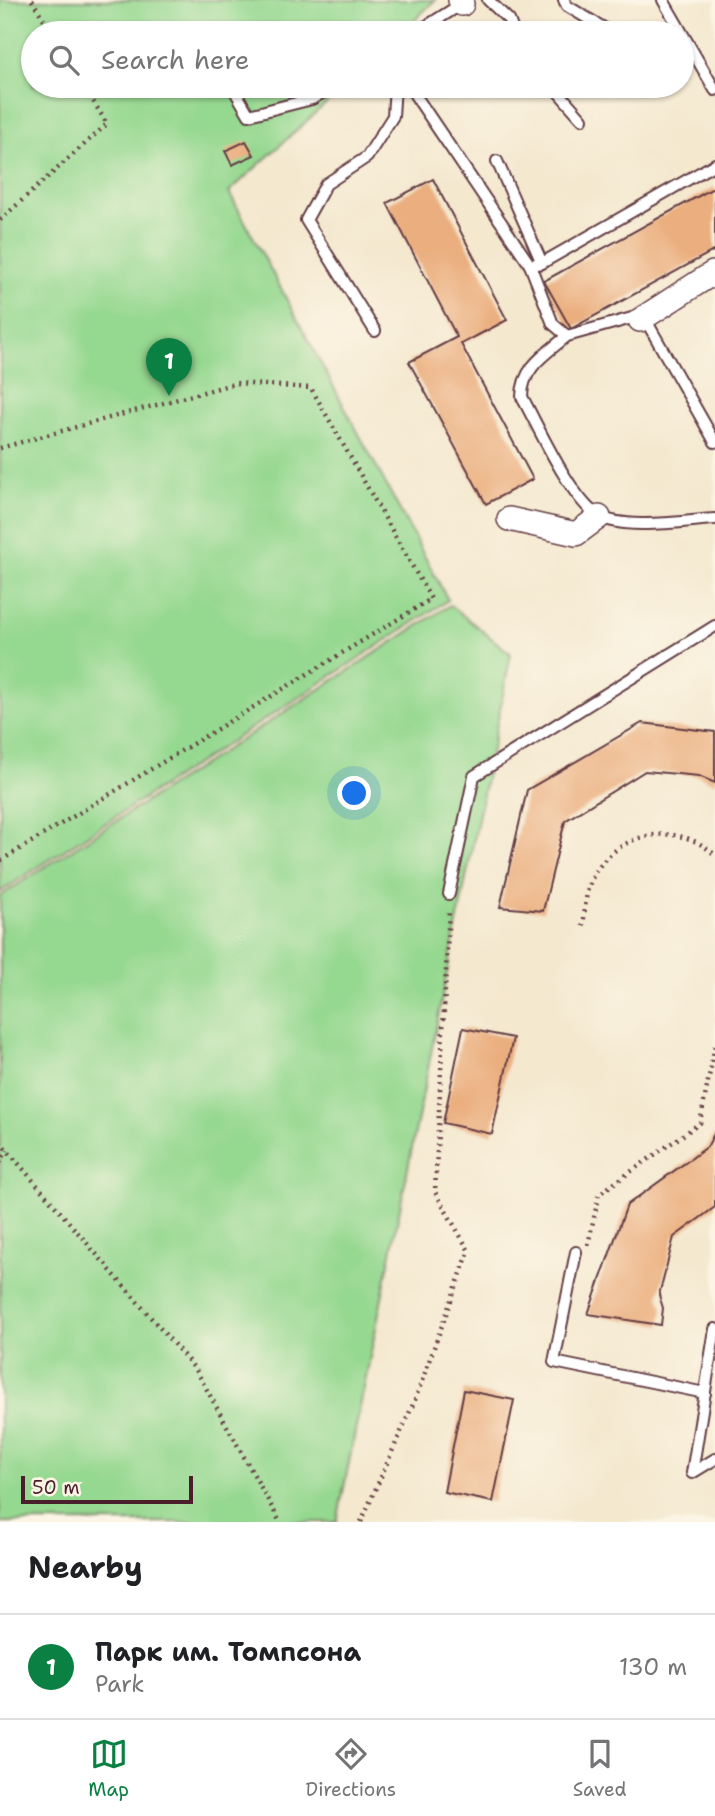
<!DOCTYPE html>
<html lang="en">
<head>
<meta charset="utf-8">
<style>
  :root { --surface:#fff; --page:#f6f6f6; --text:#202124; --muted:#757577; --line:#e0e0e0; --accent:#0b8043 }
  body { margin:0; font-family:"Shantell Sans",sans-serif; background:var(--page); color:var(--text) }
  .scale { position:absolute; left:21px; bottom:18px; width:172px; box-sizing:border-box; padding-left:7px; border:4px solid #4a1f2b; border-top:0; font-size:19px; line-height:24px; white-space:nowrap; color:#4a1f2b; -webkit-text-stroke:5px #fcf5e5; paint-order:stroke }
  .you { position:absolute; left:355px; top:794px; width:24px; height:24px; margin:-18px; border:5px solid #fff; border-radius:50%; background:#1a73e8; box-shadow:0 0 0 10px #1a73e833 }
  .badge { display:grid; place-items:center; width:46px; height:46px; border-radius:50%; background:var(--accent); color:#fff; font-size:23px; font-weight:700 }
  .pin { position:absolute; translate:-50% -58px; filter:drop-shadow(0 2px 4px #0008) }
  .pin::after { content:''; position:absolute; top:37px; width:24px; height:21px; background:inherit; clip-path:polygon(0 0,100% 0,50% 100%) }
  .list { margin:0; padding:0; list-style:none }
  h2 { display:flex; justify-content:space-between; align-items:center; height:91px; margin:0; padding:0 28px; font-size:30px }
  h2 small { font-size:23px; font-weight:400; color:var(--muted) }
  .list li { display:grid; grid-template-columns:46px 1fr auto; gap:21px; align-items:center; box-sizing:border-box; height:105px; padding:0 28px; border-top:2px solid var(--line) }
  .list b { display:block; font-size:26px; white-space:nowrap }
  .list p { margin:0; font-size:23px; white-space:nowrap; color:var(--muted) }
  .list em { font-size:23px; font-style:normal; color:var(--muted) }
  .icon { flex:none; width:38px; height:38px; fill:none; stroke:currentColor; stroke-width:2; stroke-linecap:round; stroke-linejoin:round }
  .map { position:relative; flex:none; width:715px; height:1522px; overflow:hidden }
  .search { position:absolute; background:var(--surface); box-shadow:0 2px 5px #0004; left:21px; right:21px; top:21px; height:77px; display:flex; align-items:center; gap:18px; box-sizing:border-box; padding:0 24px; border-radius:38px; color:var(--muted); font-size:26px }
  .sheet { height:196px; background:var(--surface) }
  nav { display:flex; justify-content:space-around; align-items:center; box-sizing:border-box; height:98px; border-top:2px solid var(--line); background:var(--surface); font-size:19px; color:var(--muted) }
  nav a { display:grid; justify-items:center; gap:4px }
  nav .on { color:var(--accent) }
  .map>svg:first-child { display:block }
</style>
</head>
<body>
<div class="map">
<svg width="715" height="1522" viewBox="0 0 715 1522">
  <rect width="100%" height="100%" fill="#fcf5e5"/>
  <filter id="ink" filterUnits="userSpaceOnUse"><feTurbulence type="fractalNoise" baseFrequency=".0143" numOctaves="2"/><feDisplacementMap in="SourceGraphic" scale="14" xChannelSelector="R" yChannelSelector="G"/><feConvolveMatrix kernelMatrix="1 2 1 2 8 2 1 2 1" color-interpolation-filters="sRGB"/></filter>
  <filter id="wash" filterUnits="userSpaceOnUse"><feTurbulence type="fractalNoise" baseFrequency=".00686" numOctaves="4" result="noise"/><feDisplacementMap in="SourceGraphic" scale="28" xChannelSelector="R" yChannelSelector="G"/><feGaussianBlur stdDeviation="1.57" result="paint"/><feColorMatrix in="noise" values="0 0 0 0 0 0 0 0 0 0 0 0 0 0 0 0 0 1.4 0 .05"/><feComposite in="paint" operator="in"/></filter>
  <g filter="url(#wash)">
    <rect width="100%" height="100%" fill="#f4e8cf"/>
    <g fill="#95d890" stroke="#707c5e" stroke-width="2">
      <path d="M0 0H435L402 33H33V86H345L229 192 448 600 0 892Z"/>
      <path d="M450 605 511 654 337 1522H0V896Z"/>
    </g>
    <g id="blocks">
      <g fill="#ebae7e">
        <path d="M246 141 254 155 232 165 225 151Z"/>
        <path d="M433 179 507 320 461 344 533 479 486 504 409 362 457 337 387 203Z"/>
        <path d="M715 187V250L571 329 544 281Z"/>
        <path d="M642 723 715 732V783L699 776 645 771 565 821 543 911 500 907 527 790Z"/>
        <path d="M463 1028 513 1038 492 1134 443 1123Z"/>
        <path d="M715 1132V1207L674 1237 659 1295 663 1308 661 1325 588 1314 627 1205 707 1147Z"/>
        <path d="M464 1390 514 1400 493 1502 444 1492Z"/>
      </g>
    </g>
  </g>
  <g filter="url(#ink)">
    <use href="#blocks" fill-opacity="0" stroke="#643d44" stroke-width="2"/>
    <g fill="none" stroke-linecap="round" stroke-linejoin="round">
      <defs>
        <g id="lane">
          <path d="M488 0 509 20 514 33"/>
          <path d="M564 0 567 6 612 33"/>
          <path d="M663 0 715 90"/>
          <path d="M416 33 463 3"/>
          <path d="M232 86 249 115 312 99 333 86"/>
          <path d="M409 86 530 265 542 263 715 164"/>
          <path d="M553 86 582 119"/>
          <path d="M497 161 542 263"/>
          <path d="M530 265 553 324 567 336 632 318 648 324 715 442"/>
          <path d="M375 331 306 220 326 184 367 157 393 116 395 86"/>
          <path d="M567 336C546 354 522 367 522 397 538 426 571 499 597 515 623 531 684 521 715 519"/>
          <path d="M449 894 474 776 715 626"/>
          <path d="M576 1252 554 1362 705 1393"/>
          <path d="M715 1329 692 1473 715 1459"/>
        </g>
        <g id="street">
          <path d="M460 0 462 4"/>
          <path d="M640 320 713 273 715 277"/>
          <path d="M509 519 576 534 599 517"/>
        </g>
      </defs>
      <use href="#lane" stroke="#643d44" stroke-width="14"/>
      <use href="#street" stroke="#643d44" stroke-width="26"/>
      <g stroke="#643d44" stroke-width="4.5" stroke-dasharray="2 5" stroke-linecap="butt">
        <path d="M32 0 52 33"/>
        <path d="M0 220 107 124 84 86"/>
        <path d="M0 448 236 383 311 388 431 599 0 861"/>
        <path d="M583 926C585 913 585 895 590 883 611 833 676 818 715 855"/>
        <path d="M0 1142 196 1370 280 1522"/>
        <path d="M0 1163 7 1150"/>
        <path d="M588 1245 599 1194 700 1123 715 1045"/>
        <path d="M361 1522 415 1400 469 1251 435 1192 449 909"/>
      </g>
      <use href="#lane" stroke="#fff" stroke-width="10"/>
      <use href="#street" stroke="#fff" stroke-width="23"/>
    </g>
  </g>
</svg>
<div class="scale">50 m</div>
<div class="you"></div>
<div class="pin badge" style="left:169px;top:396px">1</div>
<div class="search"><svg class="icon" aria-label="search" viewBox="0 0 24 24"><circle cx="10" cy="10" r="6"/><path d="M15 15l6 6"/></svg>Search here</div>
</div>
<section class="sheet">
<h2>Nearby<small></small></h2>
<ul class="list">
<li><span class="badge">1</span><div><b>Парк им. Томпсона</b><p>Park</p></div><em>130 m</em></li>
</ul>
</section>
<nav>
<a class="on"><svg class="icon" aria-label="map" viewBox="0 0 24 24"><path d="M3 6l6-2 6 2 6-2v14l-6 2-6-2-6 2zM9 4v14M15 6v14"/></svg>Map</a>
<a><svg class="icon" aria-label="directions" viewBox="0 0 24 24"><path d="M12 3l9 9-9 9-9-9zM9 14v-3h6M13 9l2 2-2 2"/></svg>Directions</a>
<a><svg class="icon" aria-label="saved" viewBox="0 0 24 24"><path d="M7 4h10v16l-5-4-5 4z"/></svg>Saved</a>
</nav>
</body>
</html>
